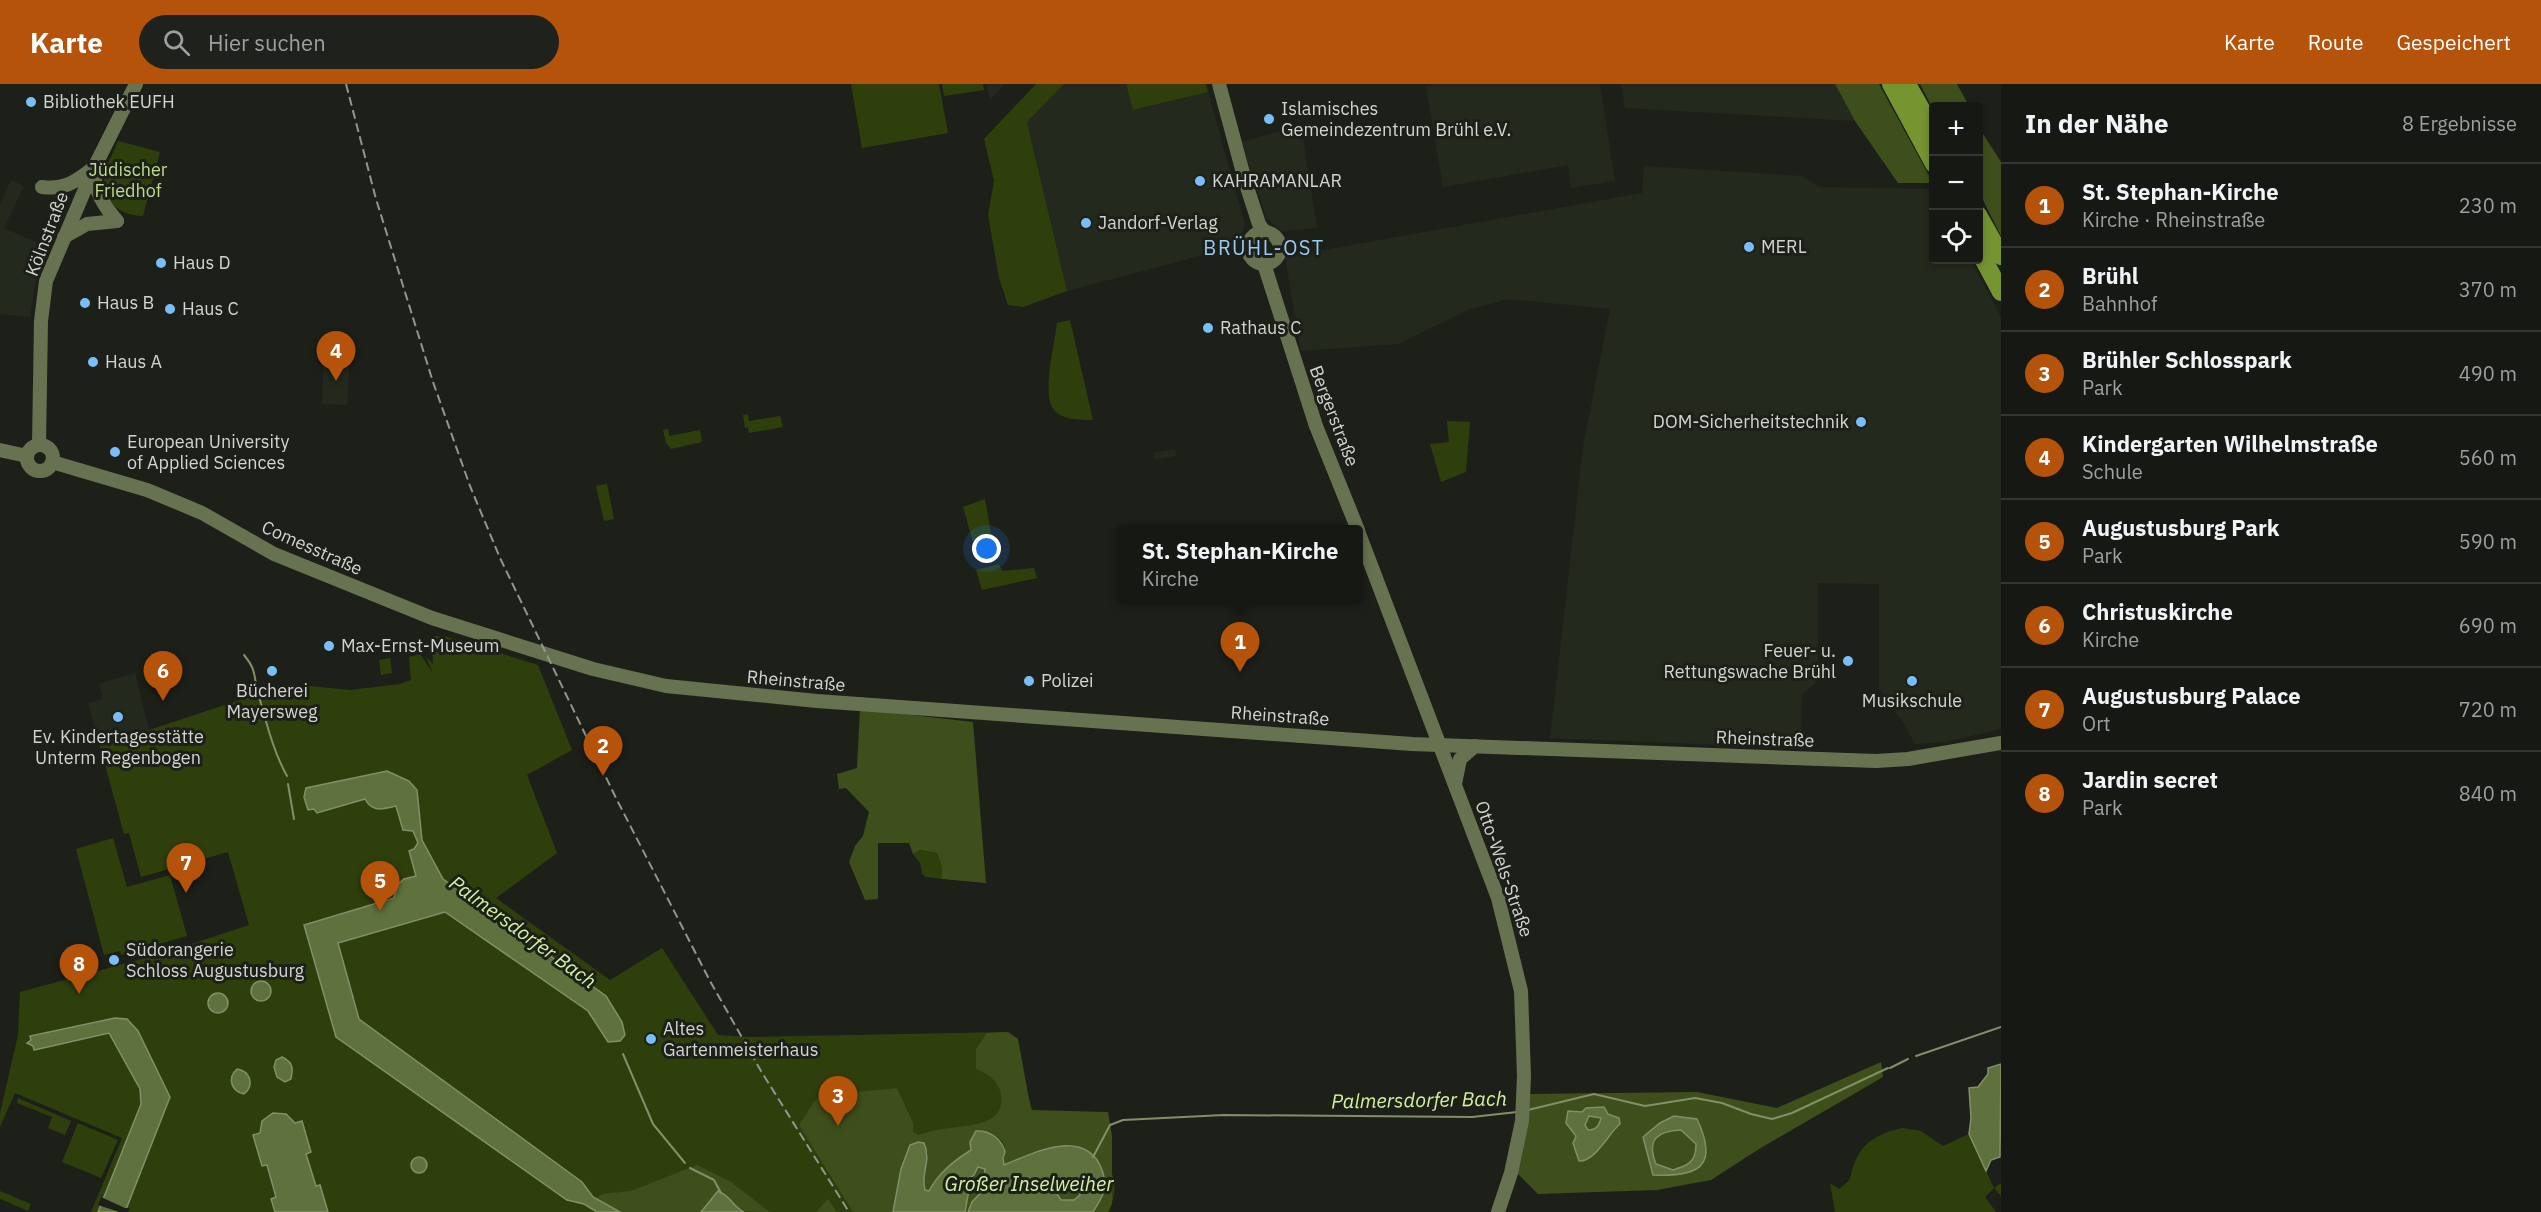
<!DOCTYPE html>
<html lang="de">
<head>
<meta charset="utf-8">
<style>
  :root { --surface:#161813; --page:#1f211c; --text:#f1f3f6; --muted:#9ea0a0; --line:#353733; --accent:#b45309 }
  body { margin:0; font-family:"IBM Plex Sans",sans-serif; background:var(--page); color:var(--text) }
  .controls { position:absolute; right:18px; top:18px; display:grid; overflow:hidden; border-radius:6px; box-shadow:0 3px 9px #0003 }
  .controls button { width:54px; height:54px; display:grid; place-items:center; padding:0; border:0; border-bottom:2px solid var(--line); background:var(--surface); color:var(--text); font:30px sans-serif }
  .you { position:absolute; left:987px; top:465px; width:21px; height:21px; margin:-15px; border:4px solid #fff; border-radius:50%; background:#1a73e8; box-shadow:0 0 0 9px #1a73e833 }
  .badge { display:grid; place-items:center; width:39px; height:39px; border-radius:50%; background:var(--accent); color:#fff; font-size:20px; font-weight:700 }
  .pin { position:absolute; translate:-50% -50px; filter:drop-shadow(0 2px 3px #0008) }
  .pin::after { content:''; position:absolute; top:32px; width:21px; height:18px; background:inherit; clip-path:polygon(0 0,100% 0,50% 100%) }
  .popup { position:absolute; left:1117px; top:441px; width:246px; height:78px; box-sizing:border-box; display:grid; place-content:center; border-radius:6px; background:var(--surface); filter:drop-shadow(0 2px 4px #0005); font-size:20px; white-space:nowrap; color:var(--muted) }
  .popup b { font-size:22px; color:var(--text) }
  .popup::after { content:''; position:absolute; left:50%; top:100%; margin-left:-12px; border:12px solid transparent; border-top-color:var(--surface) }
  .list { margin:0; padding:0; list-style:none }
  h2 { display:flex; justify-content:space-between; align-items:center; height:78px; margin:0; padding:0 24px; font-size:26px }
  h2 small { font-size:20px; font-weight:400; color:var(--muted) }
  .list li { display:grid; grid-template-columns:39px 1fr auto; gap:18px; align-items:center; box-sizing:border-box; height:84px; padding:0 24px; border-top:2px solid var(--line) }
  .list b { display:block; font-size:22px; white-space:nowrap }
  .list p { margin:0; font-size:20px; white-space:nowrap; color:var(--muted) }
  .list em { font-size:20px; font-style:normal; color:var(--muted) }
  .icon { flex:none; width:33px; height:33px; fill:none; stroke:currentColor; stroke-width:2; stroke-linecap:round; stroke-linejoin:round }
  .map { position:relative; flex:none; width:2001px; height:1128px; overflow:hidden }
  header { display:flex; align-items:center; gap:36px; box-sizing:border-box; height:84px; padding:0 30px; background:var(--accent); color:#fff }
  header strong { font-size:28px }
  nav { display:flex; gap:33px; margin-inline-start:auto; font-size:21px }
  .search { width:420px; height:54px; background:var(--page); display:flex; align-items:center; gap:15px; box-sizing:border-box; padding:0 21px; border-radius:33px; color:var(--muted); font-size:22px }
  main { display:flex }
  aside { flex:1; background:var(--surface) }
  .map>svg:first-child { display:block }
</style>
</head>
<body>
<header>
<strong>Karte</strong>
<div class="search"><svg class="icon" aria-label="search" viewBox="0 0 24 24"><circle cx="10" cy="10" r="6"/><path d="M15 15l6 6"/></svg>Hier suchen</div>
<nav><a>Karte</a><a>Route</a><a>Gespeichert</a></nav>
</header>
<main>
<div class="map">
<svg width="2001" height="1128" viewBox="0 0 2001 1128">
  <rect width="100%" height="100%" fill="#1d2019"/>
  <g fill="#24291d">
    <path d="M987 0H1005L990 16Z"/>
    <path d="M1064 0H1126L1134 26 1208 8 1245 141 1237 162 1067 207 1027 37Z"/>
    <path d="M1435 0H1600L1615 97 1571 104 1568 81 1443 103 1426 2Z"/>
    <path d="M1621 0H1835L1855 37 1625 24Z"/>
    <path d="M1301 41 1317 144 1282 147 1266 134 1242 58Z"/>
    <path d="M1644 82 1802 92 1819 103 1933 105 1934 176H1971L2001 233V645L1946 658 1915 660 1904 640 1879 604V500L1818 499V597L1802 610 1801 664 1550 654 1583 364 1610 225 1509 215 1470 225 1398 260 1301 267 1285 173 1642 109Z"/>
    <path d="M11 96 24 102 4 144 49 164 35 201 30 233 0 230V121Z"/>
    <path d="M324 272 350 273 347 321 322 320Z"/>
    <path d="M1175 365 1176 372 1155 376 1153 369Z"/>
    <path d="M135 589 149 646 99 659 88 619 103 615 99 600Z"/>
  </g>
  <g fill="#2f3f0c">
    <path d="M851 0H939L948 49 862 64Z"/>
    <path d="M942 0H983L984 6 944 12Z"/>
    <path d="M1036 0H1064L1027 38 1067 207 1023 223 1008 221 999 194 988 131 994 97 984 55Z"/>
    <path d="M1126 0H1206L1208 8 1133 26Z"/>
    <path d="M118 57 160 68 143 132C121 132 100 117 104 93 106 81 114 68 118 57Z"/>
    <path d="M1070 236 1093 336C1081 336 1062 336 1054 326 1041 310 1055 259 1057 239Z"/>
    <path d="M748 330 749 337 780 332 783 343 749 349 748 343 745 344 743 331Z"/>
    <path d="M1447 337 1470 338 1466 388 1441 398 1430 360 1449 358Z"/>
    <path d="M668 345 669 352 700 346 702 358 671 365 666 359 663 346Z"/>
    <path d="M607 400 614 435 604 437 596 402Z"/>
    <path d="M985 415 993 461 975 465 963 423Z"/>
    <path d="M999 480 1002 487 1034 484 1037 494 982 506 976 486Z"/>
    <path d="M434 552H444L538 581 572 666 527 691 557 769 496 814 610 896 662 864 718 951 748 953 1008 948 1044 1063 1108 1080C1117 1098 1116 1110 1109 1128H91L122 1054 15 1009 0 1043V1029L18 951 20 908 164 869 249 841 228 768 141 793 129 749 124 750 99 659 149 646 289 600 350 606 400 600 411 596 409 573 420 570 433 589 426 573 433 580 432 562Z"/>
    <path d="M390 574 392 589 381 591 379 576Z"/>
    <path d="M113 754 127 803 170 791 187 852 121 871 120 867 104 871 76 765Z"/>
    <path d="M920 766 937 769 942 784V795L926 793 922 790 920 779 913 770Z"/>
    <path d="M18 1014 71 1037 65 1051 48 1044 52 1033 17 1019Z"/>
    <path d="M78 1039 118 1056 101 1094 62 1078Z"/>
    <path d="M1903 1044 1921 1047 1943 1062 1969 1050 1994 1104 2001 1099V1112L1994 1104 1985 1113 1996 1128H1835L1830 1099 1839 1105C1855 1093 1848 1094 1855 1078 1863 1057 1882 1048 1903 1044Z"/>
    <path d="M0 1107 31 1120 28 1127 0 1115Z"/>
  </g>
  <g fill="#3e4f1b" fill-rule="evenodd">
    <path d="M1835 0H1879L1933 99H1898L1855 37Z"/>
    <path d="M1920 0H1957L1969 22H1934L1933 25Z"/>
    <path d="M1978 42 2001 78V152L1979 108Z"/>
    <path d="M860 625 973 638 986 799 942 795V784L937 769 920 766 913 770 909 759H878V815L865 816 849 778 855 762 863 752 869 728 846 704 839 705 837 690 857 684Z"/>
    <path d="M1008 948 1018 955 1031 1026 1108 1028 1112 1052V1120L1108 1128H1093L1105 1110V1103L1083 1065C1054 1059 1031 1069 1004 1081 1003 1075 1005 1073 1005 1067 1006 1046 981 1055 970 1058L972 1066 933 1099 930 1107 925 1106 923 1099 928 1068 901 1085 893 1128H853L799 1041 814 1018 828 1002 857 1008 897 1004 913 1039V1048L918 1051C929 1048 939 1045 950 1044 971 1041 1006 1041 1001 1010 998 996 988 990 976 985V965L987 949Z"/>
    <path d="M1881 978 1883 993 1759 1065 1711 1096 1657 1106 1538 1110 1517 1089 1528 1010 1697 1008 1777 1024ZM1568 1027 1619 1034 1620 1040 1610 1048 1594 1071 1579 1076 1573 1059 1576 1052ZM1697 1035 1703 1081 1653 1091 1643 1054 1660 1039Z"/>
    <path d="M1589 1032 1601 1034C1599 1042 1597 1046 1588 1046L1585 1041Z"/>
    <path d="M1681 1046 1696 1060C1695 1078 1689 1081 1673 1087L1656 1080C1646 1055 1658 1048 1681 1046Z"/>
    <path d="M697 1081 731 1098 770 1128C762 1128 747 1128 741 1126 731 1120 732 1113 718 1108L701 1128H620L599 1118 597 1114 602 1110 631 1107Z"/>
    <path d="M978 1083 985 1085 992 1097 972 1118 968 1128H965L969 1111 960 1100Z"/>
    <circle cx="1069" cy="1107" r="11"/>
    <path d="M828 1115 837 1128H816Z"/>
  </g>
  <g fill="#5f723d" stroke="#828f69" stroke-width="1.5" fill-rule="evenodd">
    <path d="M387 687 409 697 417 706 422 756 443 795 606 912 622 938 625 951 620 957 608 958 588 927 445 828 338 859 359 935 582 1098 593 1113 620 1128H597L584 1120 567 1116 336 953 304 841 394 814 397 801 404 795 416 792 409 767 414 765 418 759 413 747 403 746 396 722C383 725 372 729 365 715L317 729 314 725 308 726 304 713 306 704Z"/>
    <circle cx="261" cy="907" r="10"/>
    <circle cx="218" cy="919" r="10"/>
    <path d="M115 934 127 935 138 947 170 1013 125 1128H98L141 1020 140 1005 109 949 34 966 33 962 27 959 31 956 30 952Z"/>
    <path d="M282 973C294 979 293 984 291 995L285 998 277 993 274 983 276 976Z"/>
    <path d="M2001 980 2000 1073 1991 1076 1986 1087 1969 1050 1971 1034 1969 1004 1978 1003 1988 990V984Z"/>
    <path d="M237 985C250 987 255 1001 244 1010 231 1007 227 994 237 985Z"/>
    <path d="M1604 1023 1608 1030 1619 1034 1620 1040C1608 1050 1595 1078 1579 1077L1573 1059 1576 1052 1566 1039 1568 1027 1582 1028 1586 1024ZM1589 1032 1601 1034C1599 1042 1596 1046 1588 1046L1585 1041Z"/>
    <path d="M273 1029 286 1030 295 1039 302 1037 311 1068 306 1070 316 1102 320 1101 328 1128H275L271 1115 276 1113 267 1081 262 1082 253 1051 260 1049 262 1037Z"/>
    <path d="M1674 1032 1697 1035C1719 1082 1700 1093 1653 1091L1643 1053 1660 1039ZM1681 1046 1696 1060C1696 1078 1689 1081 1673 1086L1656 1080C1646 1055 1658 1047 1681 1046Z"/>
    <path d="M976 1047C989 1046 1002 1055 1005 1068L1003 1074 1004 1081C1033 1069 1086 1042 1102 1086 1109 1106 1103 1111 1093 1128H968L972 1118 992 1097 984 1094 985 1085 978 1083 974 1091 961 1100 969 1106 965 1128H893L901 1085 910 1061 918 1058 924 1059C932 1077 920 1090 925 1106L929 1107C939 1088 954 1077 971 1066L970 1058ZM1066 1096H1073L1078 1101 1080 1111 1074 1116H1061L1057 1110 1060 1100Z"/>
    <circle cx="419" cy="1081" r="8"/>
    <path d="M718 1107C732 1113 733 1123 744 1128H701Z"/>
  </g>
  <path fill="#1d2019" d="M101 1113 125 1124H130L128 1128H119L98 1121Z"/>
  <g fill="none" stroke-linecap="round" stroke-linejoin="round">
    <g stroke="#828f69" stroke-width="2">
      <path d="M244 571C257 587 253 590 258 609 266 637 273 667 287 692"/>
      <path d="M288 700 294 735"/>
      <path d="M623 970 653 1040 685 1079"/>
      <path d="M1916 972 2001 943"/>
      <path d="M1890 984 1908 975"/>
      <path d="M1528 1026 1594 1010 1645 1022 1695 1014 1722 1019 1751 1030 1772 1035 1792 1029 1888 984"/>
      <path d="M1093 1073 1110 1041 1123 1036 1224 1031 1472 1033 1517 1028"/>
      <path d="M690 1084 714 1096 721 1109"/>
    </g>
    <g stroke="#677350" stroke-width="14">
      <path d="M1219 0 1246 100 1259 140 1264 147"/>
      <path d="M94 86C94 107 104 122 117 137"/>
      <path d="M42 103C64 106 75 98 92 85"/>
      <circle cx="1264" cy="164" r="16"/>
      <path d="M64 153 87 140 117 137"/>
      <path d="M1264 180 1316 342 1358 446"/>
      <circle cx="40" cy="374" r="13"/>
      <path d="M39 361 41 237 46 197 94 84 136 0"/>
      <path d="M0 366 27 372"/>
      <path d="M52 378 147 406 183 421 202 429 274 470 432 534 593 585 666 602 817 617 1412 660 1876 677 1908 675 2001 659"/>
      <path d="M1358 447 1498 814 1521 907 1524 992 1522 1037 1511 1089 1498 1128"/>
      <path d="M1455 700 1460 675 1475 662"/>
    </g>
    <g stroke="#759531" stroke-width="18">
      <path d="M1891 0 1934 80"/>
      <path d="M1907 0 1934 48"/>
      <path d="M1978 131 2001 172"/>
      <path d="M1978 165 2001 208"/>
    </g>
    <path stroke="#939590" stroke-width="2" stroke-dasharray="9 4.5" stroke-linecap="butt" d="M346 0 376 115 433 298 470 402 500 474 616 714 710 897 761 987 849 1128"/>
  </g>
  <g fill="#7abef8" stroke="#1d2019" stroke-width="2">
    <circle cx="31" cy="18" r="6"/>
    <circle cx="1269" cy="35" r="6"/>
    <circle cx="1200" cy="97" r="6"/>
    <circle cx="1086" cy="139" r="6"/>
    <circle cx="1749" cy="163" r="6"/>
    <circle cx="161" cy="179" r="6"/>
    <circle cx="85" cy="219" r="6"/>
    <circle cx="170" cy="225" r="6"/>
    <circle cx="1208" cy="244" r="6"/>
    <circle cx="93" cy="278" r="6"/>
    <circle cx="1861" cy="338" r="6"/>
    <circle cx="115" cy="368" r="6"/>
    <circle cx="329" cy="562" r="6"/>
    <circle cx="1848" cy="577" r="6"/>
    <circle cx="272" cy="587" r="6"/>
    <circle cx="1029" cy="597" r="6"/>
    <circle cx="1912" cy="597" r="6"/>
    <circle cx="118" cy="633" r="6"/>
    <circle cx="114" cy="876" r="6"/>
    <circle cx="651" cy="955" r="6"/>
  </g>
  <g text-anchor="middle" stroke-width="6" stroke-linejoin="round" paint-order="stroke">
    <g font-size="18" fill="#d2d4d0" stroke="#1d2019" text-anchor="start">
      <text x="43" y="24">Bibliothek EUFH</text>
      <text x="1281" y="31">Islamisches<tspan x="1281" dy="21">Gemeindezentrum Brühl e.V.</tspan></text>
      <text x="1212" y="103">KAHRAMANLAR</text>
      <text x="1098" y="145">Jandorf-Verlag</text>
      <text x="1761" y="169">MERL</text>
      <text x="173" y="185">Haus D</text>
      <text x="97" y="225">Haus B</text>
      <text x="182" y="231">Haus C</text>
      <text x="1220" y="250">Rathaus C</text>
      <text x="105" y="284">Haus A</text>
      <text x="1849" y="344" text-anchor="end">DOM-Sicherheitstechnik</text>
      <text x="127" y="364">European University<tspan x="127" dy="21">of Applied Sciences</tspan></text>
      <text x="341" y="568">Max-Ernst-Museum</text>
      <text x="1836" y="573" text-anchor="end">Feuer- u.<tspan x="1836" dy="21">Rettungswache Brühl</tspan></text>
      <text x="1041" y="603">Polizei</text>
      <text x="272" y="613" text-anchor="middle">Bücherei<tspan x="272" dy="21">Mayersweg</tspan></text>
      <text x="1912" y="623" text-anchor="middle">Musikschule</text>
      <text x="118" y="659" text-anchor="middle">Ev. Kindertagesstätte<tspan x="118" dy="21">Unterm Regenbogen</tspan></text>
      <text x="126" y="872">Südorangerie<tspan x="126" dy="21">Schloss Augustusburg</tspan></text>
      <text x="663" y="951">Altes<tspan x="663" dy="21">Gartenmeisterhaus</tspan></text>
    </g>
    <g font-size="18" fill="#bddb8b" stroke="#1d2019">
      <text x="128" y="92">Jüdischer<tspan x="128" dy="21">Friedhof</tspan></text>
    </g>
    <g font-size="18" fill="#d2d4d0" stroke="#1d2019">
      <text transform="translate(47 150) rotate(-69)" y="6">Kölnstraße</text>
      <text transform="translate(1334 332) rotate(69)" y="6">Bergerstraße</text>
      <text transform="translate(312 464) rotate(24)" y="6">Comesstraße</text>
      <text transform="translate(796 597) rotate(5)" y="6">Rheinstraße</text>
      <text transform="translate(1280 632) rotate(4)" y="6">Rheinstraße</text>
      <text transform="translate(1765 655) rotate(2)" y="6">Rheinstraße</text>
      <text transform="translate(1504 785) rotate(71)" y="6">Otto-Wels-Straße</text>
    </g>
    <g font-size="20" letter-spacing="1.5" fill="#98caf5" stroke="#1d2019">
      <text x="1264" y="171">BRÜHL-OST</text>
    </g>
    <g font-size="20" font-style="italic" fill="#d2f1a0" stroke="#1d2019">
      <text transform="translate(523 848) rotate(36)" y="7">Palmersdorfer Bach</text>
      <text transform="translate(1419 1016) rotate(-1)" y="7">Palmersdorfer Bach</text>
      <text x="1029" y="1107">Großer Inselweiher</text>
    </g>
  </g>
</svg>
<div class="controls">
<button>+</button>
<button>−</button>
<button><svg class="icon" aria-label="locate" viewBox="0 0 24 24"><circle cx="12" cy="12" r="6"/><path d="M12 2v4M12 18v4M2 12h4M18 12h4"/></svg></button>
</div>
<div class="you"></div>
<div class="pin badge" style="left:1240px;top:588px">1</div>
<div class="popup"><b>St. Stephan-Kirche</b>Kirche</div>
<div class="pin badge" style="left:603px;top:692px">2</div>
<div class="pin badge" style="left:838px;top:1042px">3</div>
<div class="pin badge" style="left:336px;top:297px">4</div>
<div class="pin badge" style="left:380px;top:827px">5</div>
<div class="pin badge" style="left:163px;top:617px">6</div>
<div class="pin badge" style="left:186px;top:809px">7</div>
<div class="pin badge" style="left:79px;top:910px">8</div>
</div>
<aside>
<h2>In der Nähe<small>8 Ergebnisse</small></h2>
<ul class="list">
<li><span class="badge">1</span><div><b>St. Stephan-Kirche</b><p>Kirche · Rheinstraße</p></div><em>230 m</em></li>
<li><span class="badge">2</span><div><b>Brühl</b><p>Bahnhof</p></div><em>370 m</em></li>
<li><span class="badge">3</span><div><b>Brühler Schlosspark</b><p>Park</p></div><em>490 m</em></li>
<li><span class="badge">4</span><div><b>Kindergarten Wilhelmstraße</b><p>Schule</p></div><em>560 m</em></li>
<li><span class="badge">5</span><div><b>Augustusburg Park</b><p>Park</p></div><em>590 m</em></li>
<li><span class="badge">6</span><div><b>Christuskirche</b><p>Kirche</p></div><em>690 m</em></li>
<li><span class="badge">7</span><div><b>Augustusburg Palace</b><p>Ort</p></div><em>720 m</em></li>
<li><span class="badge">8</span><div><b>Jardin secret</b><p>Park</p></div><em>840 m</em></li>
</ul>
</aside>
</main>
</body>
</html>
